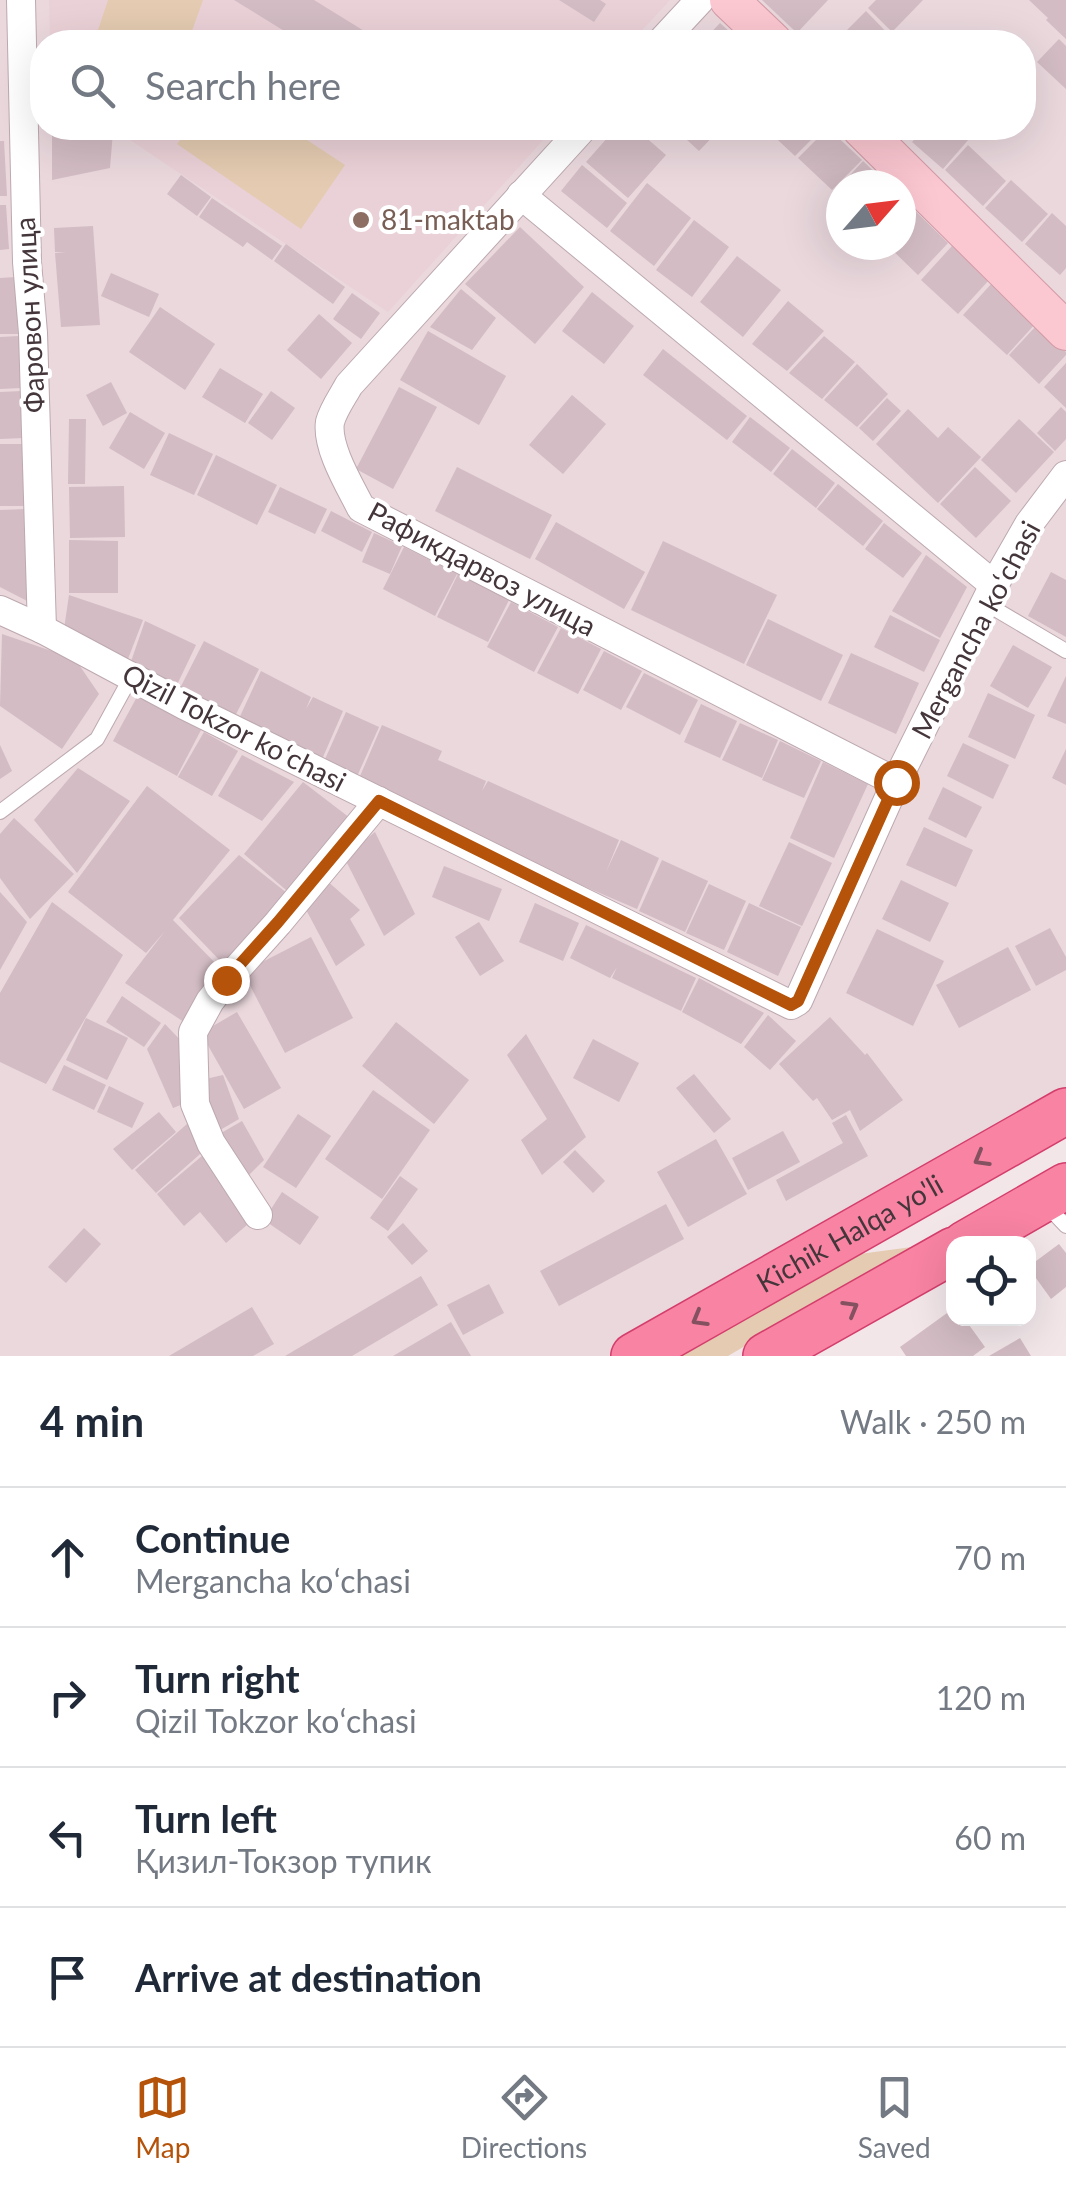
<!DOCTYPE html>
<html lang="en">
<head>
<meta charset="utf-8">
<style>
  :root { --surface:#fff; --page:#f2f2f3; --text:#1f2937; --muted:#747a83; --line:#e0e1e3; --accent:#b45309 }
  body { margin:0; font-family:Lato,sans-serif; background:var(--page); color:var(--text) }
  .controls { position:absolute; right:30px; bottom:30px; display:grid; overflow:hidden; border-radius:20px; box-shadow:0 10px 40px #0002 }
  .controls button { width:90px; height:90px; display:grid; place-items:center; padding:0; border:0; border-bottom:2px solid var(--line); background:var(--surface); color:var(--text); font:50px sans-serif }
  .compass { position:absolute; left:826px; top:170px; width:90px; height:90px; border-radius:50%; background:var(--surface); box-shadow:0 10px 40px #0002; rotate:62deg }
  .stop { position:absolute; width:30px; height:30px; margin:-22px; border:8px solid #b45309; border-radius:50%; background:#fff }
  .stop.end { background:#b45309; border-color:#fff; box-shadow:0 2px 10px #0008 }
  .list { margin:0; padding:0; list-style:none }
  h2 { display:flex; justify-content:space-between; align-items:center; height:130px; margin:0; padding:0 40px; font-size:42px }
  h2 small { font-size:32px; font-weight:400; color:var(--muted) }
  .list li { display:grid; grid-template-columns:65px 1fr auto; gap:30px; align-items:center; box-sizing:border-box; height:140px; padding:0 40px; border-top:2px solid var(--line) }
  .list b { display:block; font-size:38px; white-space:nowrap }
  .list p { margin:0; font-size:32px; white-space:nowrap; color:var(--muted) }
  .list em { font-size:32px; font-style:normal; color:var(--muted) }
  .icon { flex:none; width:55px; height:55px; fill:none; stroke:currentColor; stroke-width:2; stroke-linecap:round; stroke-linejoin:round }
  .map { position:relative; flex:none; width:1066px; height:1356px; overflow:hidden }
  .search { position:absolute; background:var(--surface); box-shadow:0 10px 40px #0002; left:30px; right:30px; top:30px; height:110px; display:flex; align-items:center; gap:25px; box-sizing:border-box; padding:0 35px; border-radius:40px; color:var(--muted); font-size:38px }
  .sheet { height:690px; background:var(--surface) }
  nav { display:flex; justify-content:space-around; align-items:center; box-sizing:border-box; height:140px; border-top:2px solid var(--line); background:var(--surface); font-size:28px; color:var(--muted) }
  nav a { display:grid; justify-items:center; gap:5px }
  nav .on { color:var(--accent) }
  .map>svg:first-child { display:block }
</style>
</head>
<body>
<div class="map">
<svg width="1066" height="1356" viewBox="0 0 1066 1356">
  <rect width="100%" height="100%" fill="#f2e6e9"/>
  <path fill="#ead8dd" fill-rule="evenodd" d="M0 0H1066V1111L634 1356H0ZM42 42H1024V128H42ZM841 185H901V245H841Z"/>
  <g fill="#ead1d7">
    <path d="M49 0H670L631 42H50Z"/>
    <path d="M112 128H554L388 312Z"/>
  </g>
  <g fill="#e4cbb1">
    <path d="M108 0H203L188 42H94Z"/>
    <path d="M189 128H289L345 165 301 229 177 144Z"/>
    <path d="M912 1247 728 1356H673L837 1257Z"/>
  </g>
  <g fill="#d3bcc4">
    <path d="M234 0H314L382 42H302Z"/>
    <path d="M559 0H600L606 4 594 22Z"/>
    <path d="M762 0H828L797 33Z"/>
    <path d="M876 0H923L892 32 868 8Z"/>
    <path d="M1029 0H1066V39L1046 20 1048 18Z"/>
    <path d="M866 11 896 42H835Z"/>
    <path d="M720 23 741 42H702Z"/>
    <path d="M1059 39 1066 46V89L1037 62Z"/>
    <path d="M52 128H105L113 132 110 168 52 180Z"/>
    <path d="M616 128H635L666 155 628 198 586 162Z"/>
    <path d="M674 128H721L699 151Z"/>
    <path d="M765 128H823L795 156Z"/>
    <path d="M828 128 862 160 832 190 798 158Z"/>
    <path d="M896 128H921L910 140Z"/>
    <path d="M925 128H956L969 139 943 169 912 142Z"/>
    <path d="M0 141H4L7 196H0Z"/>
    <path d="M968 145 1006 181 983 206 945 170Z"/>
    <path d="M863 161 888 185H841Z"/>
    <path d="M582 165 627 203 607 228 561 191Z"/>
    <path d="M181 175 211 197 197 216 167 194Z"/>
    <path d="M1011 180 1048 214 1022 242 985 208Z"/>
    <path d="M647 183 691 218 654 266 610 231Z"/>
    <path d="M901 197 948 243 918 275 887 245H901Z"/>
    <path d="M212 198 282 246 272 260 247 242 243 247 199 217Z"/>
    <path d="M0 205H6L9 249 0 250Z"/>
    <path d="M1052 213 1066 226V268L1060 275 1025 244Z"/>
    <path d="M694 220 729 247 692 297 656 270Z"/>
    <path d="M93 226 100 325 61 327 55 253 66 252H55L54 228Z"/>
    <path d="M520 227 584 287 535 344 465 284Z"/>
    <path d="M286 244 345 287 333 304 274 261Z"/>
    <path d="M952 246 989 280 958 314 921 280Z"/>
    <path d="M737 256 781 290 743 337 700 302Z"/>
    <path d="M111 273 159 294 149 317 101 296Z"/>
    <path d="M16 277 18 334H0V278Z"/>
    <path d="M992 283 1036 323 1007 355 963 315Z"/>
    <path d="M461 289 496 318 472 350 430 327Z"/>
    <path d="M592 292 634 326 604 364 562 331Z"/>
    <path d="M352 293 380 313 361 339 333 319Z"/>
    <path d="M788 301 824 331 787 371 752 344Z"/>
    <path d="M160 307 215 344 185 390 129 352Z"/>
    <path d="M319 314 352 343 321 379 287 350Z"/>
    <path d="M1037 325 1066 352V355L1039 384 1009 355Z"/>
    <path d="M428 331 506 376 479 425 400 380Z"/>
    <path d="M19 336 21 388 0 389V337Z"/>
    <path d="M824 336 855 362 822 399 789 373Z"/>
    <path d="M663 349 747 416 727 440 643 375Z"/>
    <path d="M1066 363V408L1044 387Z"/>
    <path d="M857 364 888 394 857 427 824 400Z"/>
    <path d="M220 368 263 394 245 423 202 397Z"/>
    <path d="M111 382 127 413 103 426 86 395Z"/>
    <path d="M399 387 437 407 393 489 356 469Z"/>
    <path d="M22 391 24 438 0 439V392Z"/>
    <path d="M271 391 295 408 272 440 248 423Z"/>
    <path d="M572 395 606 424 563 474 529 445Z"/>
    <path d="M887 398 901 411 873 441 859 428Z"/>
    <path d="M1061 407 1066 412V439L1055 451 1037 433Z"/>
    <path d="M908 409 938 438 948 427 981 457 938 503 876 444Z"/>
    <path d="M130 412 165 433 144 469 109 448Z"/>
    <path d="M750 417 790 448 771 472 732 442Z"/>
    <path d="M69 419H86L85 484H68Z"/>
    <path d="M1019 419 1054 452 1016 493 981 460Z"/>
    <path d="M169 433 213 454 194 495 150 475Z"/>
    <path d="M0 444H24L27 506H0Z"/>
    <path d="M792 449 835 483 816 508 773 474Z"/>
    <path d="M216 455 277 485 257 525 197 495Z"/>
    <path d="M457 467 552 515 530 559 435 511Z"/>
    <path d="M975 467 1011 501 976 538 940 504Z"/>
    <path d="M838 484 883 521 863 546 817 509Z"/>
    <path d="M124 486 125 537 70 538 69 487Z"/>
    <path d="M280 487 327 509 315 534 268 512Z"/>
    <path d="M27 509 33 604 0 587V510Z"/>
    <path d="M331 511 372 532 362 552 321 531Z"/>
    <path d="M556 522 645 572 624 609 535 559Z"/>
    <path d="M884 523 922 553 903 578 865 549Z"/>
    <path d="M374 533 402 546 390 574 362 562Z"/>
    <path d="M69 540 118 541V593H69Z"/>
    <path d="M663 541 777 595 744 664 631 610Z"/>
    <path d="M404 547 457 574 435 616 383 589Z"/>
    <path d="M926 555 967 587 940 638 892 611Z"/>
    <path d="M1051 572 1066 580V637L1028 616Z"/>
    <path d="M458 574 509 600 488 642 437 617Z"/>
    <path d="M69 595 143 620 126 664 63 636Z"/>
    <path d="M511 602 558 627 534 672 487 647Z"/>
    <path d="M890 615 940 640 924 672 874 647Z"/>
    <path d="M768 619 843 655 821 701 746 665Z"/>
    <path d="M145 621 196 645 174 691 128 670Z"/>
    <path d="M561 628 601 649 578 694 537 673Z"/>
    <path d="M2 634 75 659 99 694 62 749 0 706Z"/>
    <path d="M204 641 259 669 232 722 177 694Z"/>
    <path d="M1013 645 1052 667 1028 708 990 686Z"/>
    <path d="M604 651 642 671 621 710 583 690Z"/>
    <path d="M851 653 919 683 896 734 828 703Z"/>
    <path d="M261 671 311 697 306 709 313 697 343 711 320 764 236 725Z"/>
    <path d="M644 673 698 700 680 735 626 707Z"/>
    <path d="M1066 676V724L1047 716Z"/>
    <path d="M988 693 1035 715 1015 759 968 737Z"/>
    <path d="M138 695 201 730 177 776 113 741Z"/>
    <path d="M701 704 737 721 720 758 684 742Z"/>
    <path d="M346 712 379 727 355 781 322 766Z"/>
    <path d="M740 723 778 740 762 778 722 760Z"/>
    <path d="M382 725 442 751 438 760 486 781 482 791 488 781 619 840 606 872 621 840 659 858 637 909 553 873 357 783Z"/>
    <path d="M204 732 238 751 212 796 178 777Z"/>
    <path d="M780 741 821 761 804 798 762 780Z"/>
    <path d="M963 743 1009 765 993 799 947 776Z"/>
    <path d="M0 745 12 771 0 779Z"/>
    <path d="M1066 749V785L1052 778Z"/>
    <path d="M242 755 294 782 262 821 218 796Z"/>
    <path d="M823 762 868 784 834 858 790 838Z"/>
    <path d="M78 768 130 801 77 873 34 820Z"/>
    <path d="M303 782 350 818 293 896 244 854Z"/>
    <path d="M147 786 230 850 173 920 225 973 184 1022 125 983 165 931 146 953 68 892Z"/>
    <path d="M943 787 982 807 966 838 928 819Z"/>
    <path d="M14 818 74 874 30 919 0 878V834Z"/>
    <path d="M924 827 973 850 956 887 906 865Z"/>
    <path d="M375 832 415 914 384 936 344 857Z"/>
    <path d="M789 842 832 863 802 926 759 906Z"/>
    <path d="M239 855 292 897 229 970 179 918Z"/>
    <path d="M662 860 708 881 685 932 639 911Z"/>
    <path d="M444 866 502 889 489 921 432 897Z"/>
    <path d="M325 879 360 910 350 919 365 945 336 966 303 904Z"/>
    <path d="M901 880 949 903 930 942 882 919Z"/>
    <path d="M709 884 746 901 724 950 686 933Z"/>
    <path d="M0 892 27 922 0 970Z"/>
    <path d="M52 902 123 955 46 1084 0 1062V993Z"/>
    <path d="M535 903 579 923 563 961 519 942Z"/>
    <path d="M749 903 801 927 778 976 727 952Z"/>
    <path d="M479 922 504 961 480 976 455 937Z"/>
    <path d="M586 925 696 978 681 1011 612 978 617 967 610 978 570 958Z"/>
    <path d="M1050 928 1066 957V970L1036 986 1015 946Z"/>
    <path d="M877 929 944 961 913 1026 846 993Z"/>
    <path d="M311 937 353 1018 285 1053 243 972Z"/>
    <path d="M1008 947 1031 990 959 1028 936 985Z"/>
    <path d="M699 978 764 1013 741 1044 682 1012Z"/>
    <path d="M122 996 161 1023 144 1047 106 1022Z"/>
    <path d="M237 1012 281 1088 244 1109 201 1033Z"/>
    <path d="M768 1015 796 1041 770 1070 744 1047Z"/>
    <path d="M830 1017 865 1055 867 1053 903 1100 860 1131 850 1110 832 1120 817 1098 813 1101 779 1064Z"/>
    <path d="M86 1018 128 1038 107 1080 66 1060Z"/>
    <path d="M396 1022 469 1080 434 1124 362 1066Z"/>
    <path d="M165 1024 186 1046 193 1100 173 1108 147 1049Z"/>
    <path d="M526 1034 586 1137 542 1175 521 1140 547 1119 507 1055Z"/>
    <path d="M593 1039 639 1063 619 1102 573 1078Z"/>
    <path d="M64 1065 106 1085 94 1110 52 1090Z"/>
    <path d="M694 1074 731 1119 714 1133 676 1088Z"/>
    <path d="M223 1075 239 1119 215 1133 201 1080Z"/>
    <path d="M109 1086 144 1103 132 1128 97 1112Z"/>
    <path d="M373 1090 430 1130 382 1199 325 1159Z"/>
    <path d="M159 1112 176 1132 132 1170 113 1149Z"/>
    <path d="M298 1114 331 1136 296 1188 263 1167Z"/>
    <path d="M846 1115 868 1156 786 1201 776 1180 843 1143 832 1123Z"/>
    <path d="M242 1121 264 1160 242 1182 216 1136Z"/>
    <path d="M187 1124 208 1147 156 1193 135 1170Z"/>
    <path d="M783 1131 800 1162 748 1190 732 1158Z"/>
    <path d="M716 1139 747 1194 688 1227 657 1172Z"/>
    <path d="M575 1150 605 1181 593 1193 563 1162Z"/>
    <path d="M202 1156 255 1218 226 1243 200 1212 184 1226 157 1194Z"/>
    <path d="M400 1176 418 1189 388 1231 370 1218Z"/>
    <path d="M282 1192 319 1217 300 1245 264 1220Z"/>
    <path d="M666 1204 684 1239 559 1306 540 1271Z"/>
    <path d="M403 1223 428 1251 412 1265 387 1237Z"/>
    <path d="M84 1228 101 1244 66 1283 48 1267Z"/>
    <path d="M1059 1244 1066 1253V1287L1051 1299 1028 1267Z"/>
    <path d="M421 1276 438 1305 352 1356H285Z"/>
    <path d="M489 1284 504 1313 463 1335 447 1305Z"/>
    <path d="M252 1307 274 1344 253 1356H169Z"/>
    <path d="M954 1308V1318H964L985 1347 973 1356H906L900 1347Z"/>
    <path d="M451 1322 471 1356H393Z"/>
    <path d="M1020 1338 1031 1356H989Z"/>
  </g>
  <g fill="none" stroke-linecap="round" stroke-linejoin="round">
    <defs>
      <g id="service">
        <path d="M985 603 1066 651"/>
        <path d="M0 812 97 739 131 677"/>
        <path d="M1046 1205 1066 1226"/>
      </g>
      <g id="minor">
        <path d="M21 0 27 262 33 333 42 629"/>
        <path d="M661 42 700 0"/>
        <path d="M583 128 349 385C343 396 333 410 330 422 326 447 350 486 361 508L896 782"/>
        <path d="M521 195 994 585"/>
        <path d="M0 610 42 629 184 705 791 1005 798 1001 896 782 994 585 1029 524 1066 475"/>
        <path d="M258 1215 211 1143 195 1104 193 1032 210 1001 226 981 278 923 379 801"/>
      </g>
      <g id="secondary">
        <path d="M729 0 773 42"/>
        <path d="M861 128 1066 331"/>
      </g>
      <g id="trunk">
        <path d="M965 1244 1066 1186"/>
        <path id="s1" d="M634 1356 1066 1111"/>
        <path d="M766 1356 954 1250"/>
      </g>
    </defs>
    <use href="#service" stroke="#bda9af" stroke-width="16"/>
    <use href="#minor" stroke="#bda9af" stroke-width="30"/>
    <use href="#secondary" stroke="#d39ba6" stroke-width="40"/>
    <use href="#trunk" stroke="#d43e6d" stroke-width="48"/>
    <use href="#service" stroke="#fff" stroke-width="14"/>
    <use href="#minor" stroke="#fff" stroke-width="28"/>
    <use href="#secondary" stroke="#fbc7d1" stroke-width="38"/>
    <use href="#trunk" stroke="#f883a2" stroke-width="45"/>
  </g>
  <defs><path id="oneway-chevron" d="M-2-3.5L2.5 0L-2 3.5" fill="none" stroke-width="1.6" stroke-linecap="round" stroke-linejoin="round" transform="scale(2.5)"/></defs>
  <g stroke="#83515f">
    <use href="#oneway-chevron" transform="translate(981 1159) rotate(150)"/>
    <use href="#oneway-chevron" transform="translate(851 1308) rotate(-30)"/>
    <use href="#oneway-chevron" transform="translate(699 1319) rotate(150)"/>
  </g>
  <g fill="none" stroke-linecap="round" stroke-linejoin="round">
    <path stroke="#b45309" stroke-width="12" d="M226 980 278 922 379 801 791 1005 798 1001 896 782"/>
  </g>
  <circle fill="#8d6e63" stroke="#fff" stroke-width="4" cx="361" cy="220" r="10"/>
  <g text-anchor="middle" stroke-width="8" stroke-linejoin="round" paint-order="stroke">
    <g font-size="28" fill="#785e54" stroke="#fff" text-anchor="start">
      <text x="381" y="230">81-maktab</text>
    </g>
    <g font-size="28" fill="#44363b" stroke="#fff">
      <text transform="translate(30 315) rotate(-93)" y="10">Фаровон улица</text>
      <text transform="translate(482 569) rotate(28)" y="10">Рафикдарвоз улица</text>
      <text transform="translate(976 630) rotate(-62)" y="10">Mergancha koʻchasi</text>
      <text transform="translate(234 728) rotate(27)" y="10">Qizil Tokzor koʻchasi</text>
      <text dy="10" stroke="none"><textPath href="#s1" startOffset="248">Kichik Halqa yo'li</textPath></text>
    </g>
  </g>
</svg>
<div class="controls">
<button><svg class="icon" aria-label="locate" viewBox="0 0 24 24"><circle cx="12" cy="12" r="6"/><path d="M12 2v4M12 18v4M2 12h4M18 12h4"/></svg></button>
</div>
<svg class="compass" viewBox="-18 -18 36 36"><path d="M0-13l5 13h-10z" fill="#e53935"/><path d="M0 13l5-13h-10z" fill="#747a83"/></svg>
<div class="stop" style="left:896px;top:782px"></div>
<div class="stop end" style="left:226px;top:980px"></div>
<div class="search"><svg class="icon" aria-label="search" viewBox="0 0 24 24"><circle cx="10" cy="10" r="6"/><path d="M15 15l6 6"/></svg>Search here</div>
</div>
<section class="sheet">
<h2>4 min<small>Walk · 250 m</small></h2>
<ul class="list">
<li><svg class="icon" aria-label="ahead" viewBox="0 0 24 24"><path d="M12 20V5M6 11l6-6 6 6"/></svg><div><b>Continue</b><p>Mergancha koʻchasi</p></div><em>70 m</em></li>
<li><svg class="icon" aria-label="right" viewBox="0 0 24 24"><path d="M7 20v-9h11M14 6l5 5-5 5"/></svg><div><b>Turn right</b><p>Qizil Tokzor koʻchasi</p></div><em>120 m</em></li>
<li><svg class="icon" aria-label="left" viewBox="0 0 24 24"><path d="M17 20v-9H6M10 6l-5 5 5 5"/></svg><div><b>Turn left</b><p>Қизил-Токзор тупик</p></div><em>60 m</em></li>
<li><svg class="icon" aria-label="arrive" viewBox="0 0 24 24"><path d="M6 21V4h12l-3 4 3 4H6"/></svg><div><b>Arrive at destination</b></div></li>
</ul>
</section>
<nav>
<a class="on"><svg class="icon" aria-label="map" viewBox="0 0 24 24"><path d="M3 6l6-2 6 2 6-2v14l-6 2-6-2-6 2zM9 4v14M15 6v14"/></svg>Map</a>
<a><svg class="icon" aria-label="directions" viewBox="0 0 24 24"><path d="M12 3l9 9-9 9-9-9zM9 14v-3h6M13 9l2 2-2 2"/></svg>Directions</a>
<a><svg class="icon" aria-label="saved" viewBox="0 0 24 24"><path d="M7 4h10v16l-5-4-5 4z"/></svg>Saved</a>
</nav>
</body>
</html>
